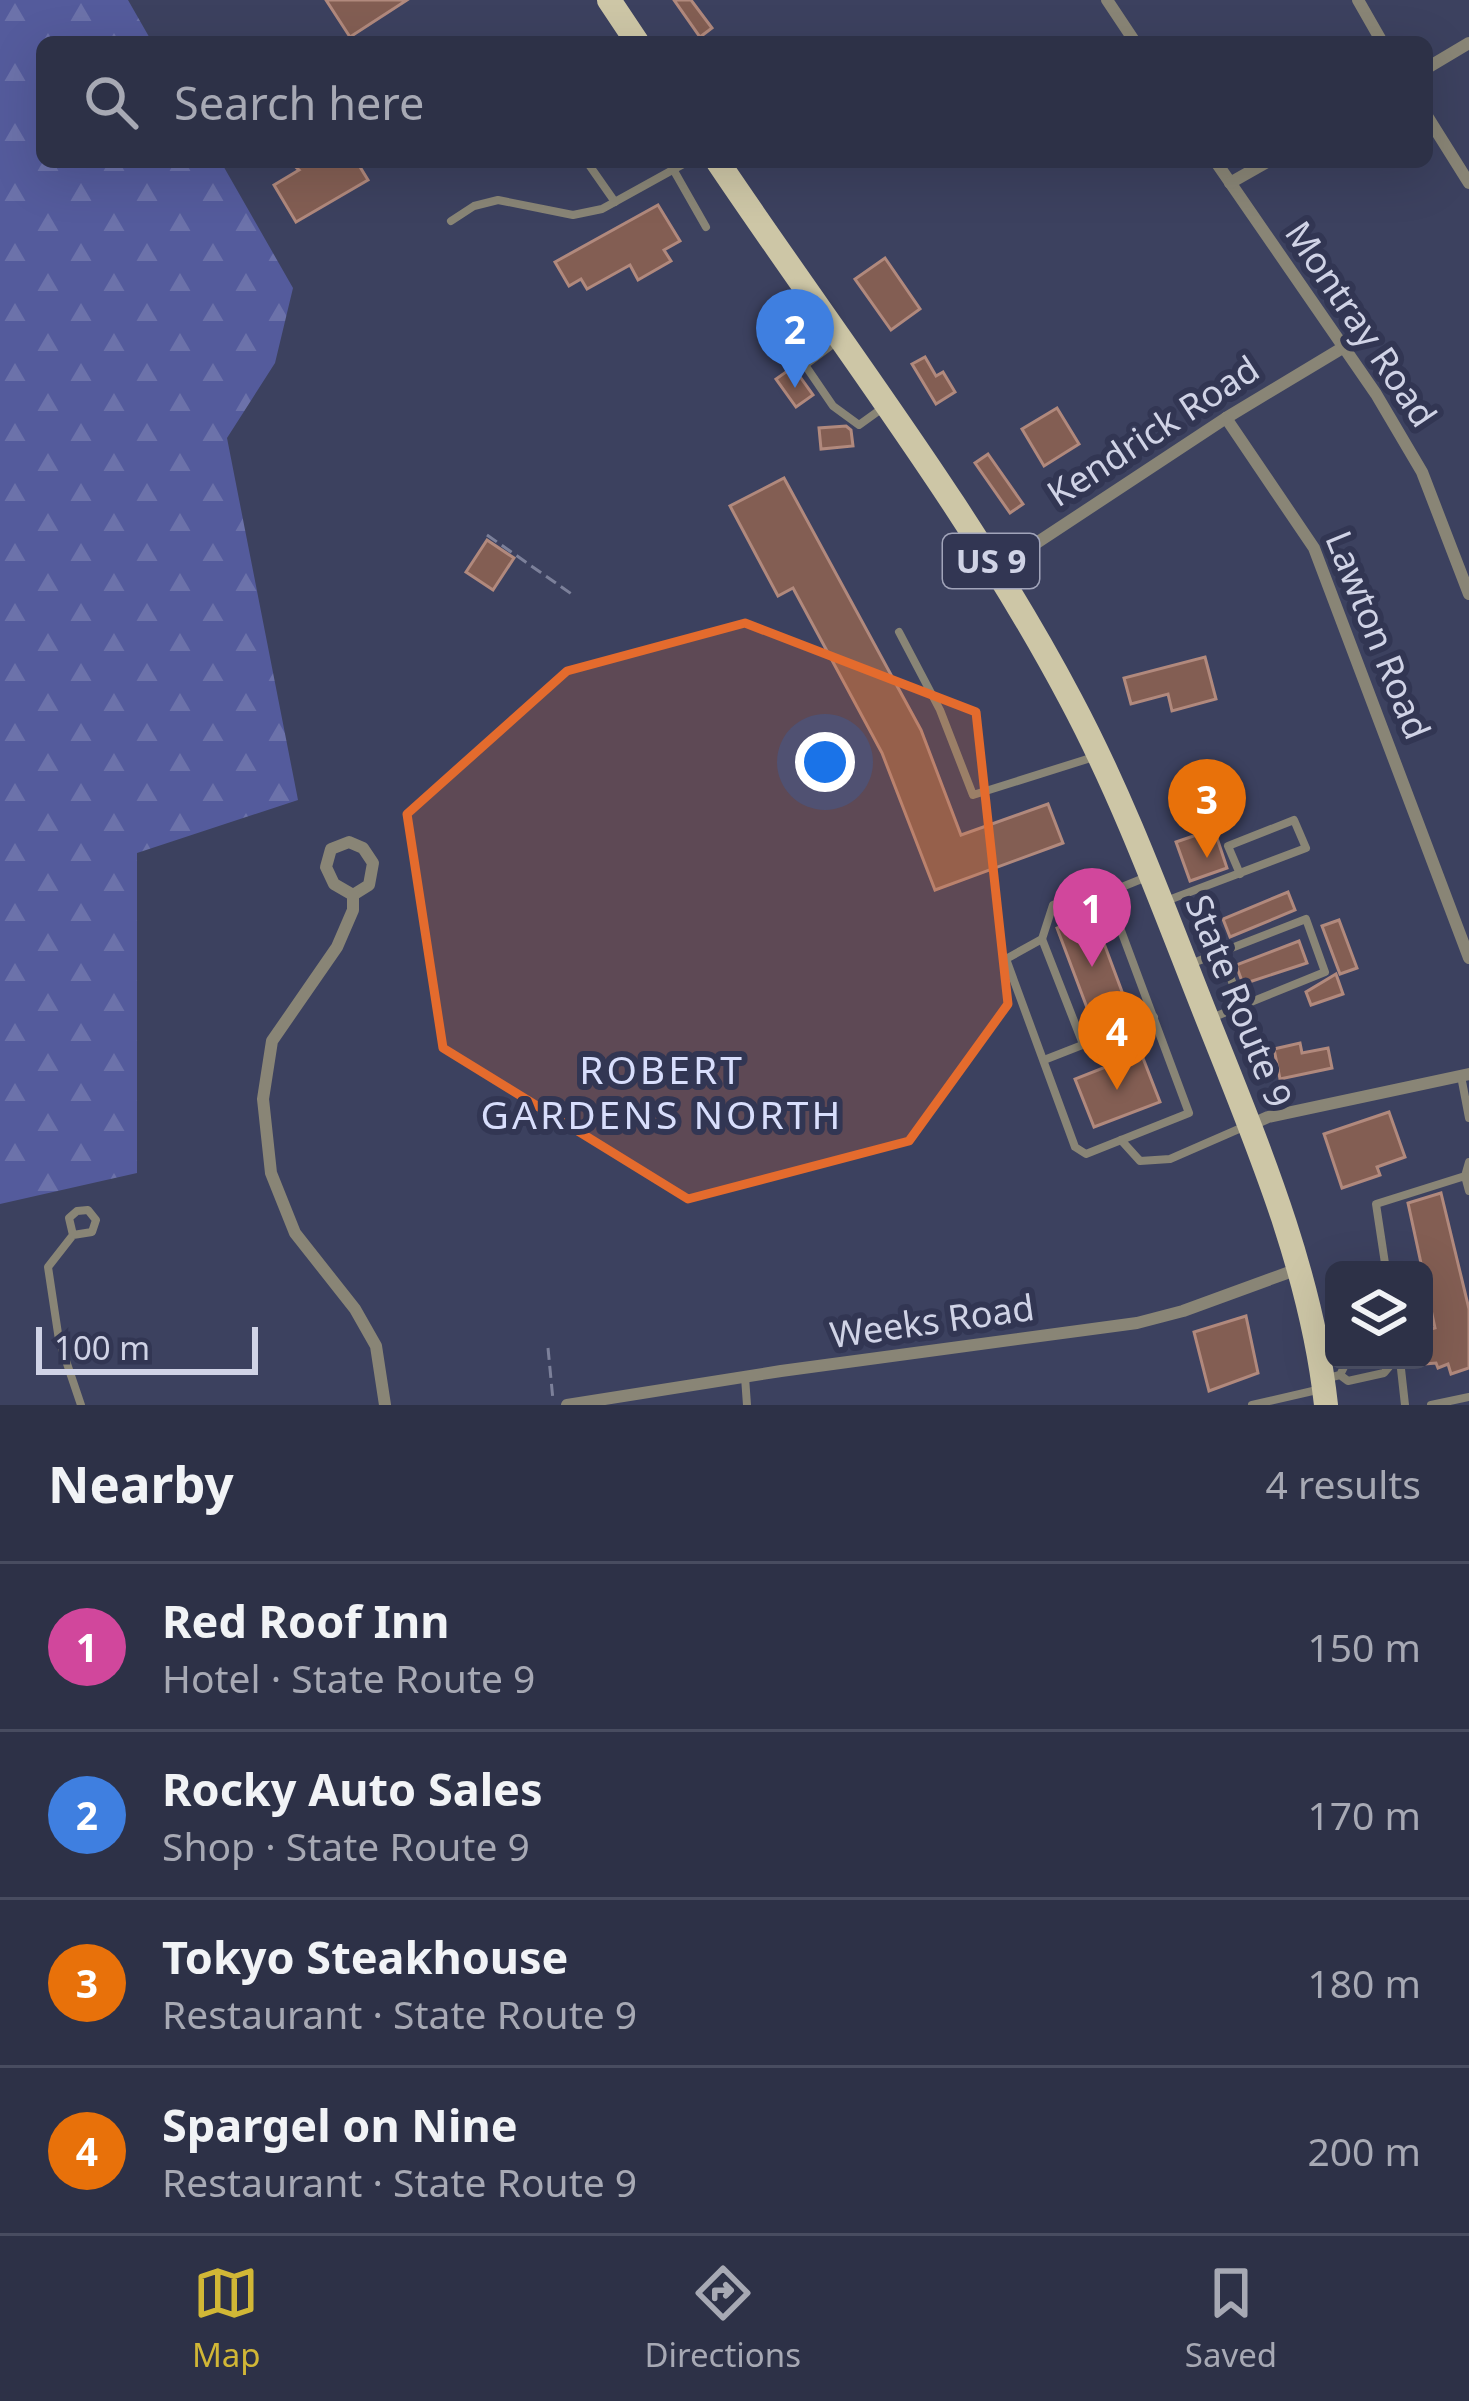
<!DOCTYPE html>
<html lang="en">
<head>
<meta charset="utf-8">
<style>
  :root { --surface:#2d3147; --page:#393d52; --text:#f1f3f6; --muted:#a7a9b4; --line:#484c60; --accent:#d1b736 }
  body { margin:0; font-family:"Noto Sans",sans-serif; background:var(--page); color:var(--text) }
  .controls { position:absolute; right:36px; bottom:36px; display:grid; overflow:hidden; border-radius:18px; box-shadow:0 12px 48px #0002 }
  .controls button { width:108px; height:108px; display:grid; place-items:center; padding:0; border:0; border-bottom:3px solid var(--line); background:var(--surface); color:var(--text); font:60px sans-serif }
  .scale { position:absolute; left:36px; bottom:30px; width:222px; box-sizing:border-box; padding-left:12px; border:6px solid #d0d3e6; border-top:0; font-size:33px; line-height:42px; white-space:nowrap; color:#d0d3e6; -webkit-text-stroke:9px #323653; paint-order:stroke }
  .you { position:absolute; left:825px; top:762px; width:42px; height:42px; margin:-30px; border:9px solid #fff; border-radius:50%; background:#1a73e8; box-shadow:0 0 0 18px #1a73e833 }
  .badge { display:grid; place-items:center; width:78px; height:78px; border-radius:50%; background:var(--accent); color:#fff; font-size:39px; font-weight:700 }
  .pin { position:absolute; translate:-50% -99px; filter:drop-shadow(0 3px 6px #0008) }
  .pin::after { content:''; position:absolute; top:63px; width:42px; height:36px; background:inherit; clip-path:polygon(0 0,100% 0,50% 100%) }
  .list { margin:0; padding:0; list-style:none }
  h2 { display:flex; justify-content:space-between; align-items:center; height:156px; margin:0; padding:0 48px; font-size:51px }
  h2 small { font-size:39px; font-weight:400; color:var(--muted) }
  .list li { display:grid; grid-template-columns:78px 1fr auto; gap:36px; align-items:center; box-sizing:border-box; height:168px; padding:0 48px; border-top:3px solid var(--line) }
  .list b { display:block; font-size:45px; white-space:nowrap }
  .list p { margin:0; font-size:39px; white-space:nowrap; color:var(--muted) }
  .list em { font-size:39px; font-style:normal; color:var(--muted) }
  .icon { flex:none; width:66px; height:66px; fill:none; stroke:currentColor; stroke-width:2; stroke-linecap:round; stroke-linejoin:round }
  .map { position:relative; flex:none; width:1469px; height:1405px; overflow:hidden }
  .search { position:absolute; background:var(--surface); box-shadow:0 12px 48px #0002; left:36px; right:36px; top:36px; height:132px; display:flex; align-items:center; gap:30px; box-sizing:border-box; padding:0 42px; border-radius:18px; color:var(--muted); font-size:45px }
  .sheet { height:828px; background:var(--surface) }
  nav { display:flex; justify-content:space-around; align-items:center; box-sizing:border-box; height:168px; border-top:3px solid var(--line); background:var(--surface); font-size:33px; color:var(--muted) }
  nav a { display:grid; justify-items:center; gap:6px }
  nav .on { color:var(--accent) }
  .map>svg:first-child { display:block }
</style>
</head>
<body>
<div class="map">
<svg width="1469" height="1405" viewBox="0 0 1469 1405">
  <defs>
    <pattern id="forest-firs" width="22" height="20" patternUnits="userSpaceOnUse" patternTransform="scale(3)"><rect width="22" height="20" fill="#545b9c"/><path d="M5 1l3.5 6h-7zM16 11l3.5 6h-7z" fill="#6c72aa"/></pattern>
  </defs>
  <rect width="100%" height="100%" fill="#3c415f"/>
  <path fill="url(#forest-firs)" d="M0 0H128L152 42H42V162H221L293 288 275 363 227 438 298 800 137 853V1173L0 1204Z"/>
  <g fill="#835e53" stroke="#b1897d" stroke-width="3">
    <path d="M326 0H407L350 37Z"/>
    <path d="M674 0H691L712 28 700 37Z"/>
    <path d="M290 162H357L368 180 296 222 274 185 299 170Z"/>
    <path d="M658 205 680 241 664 250 671 261 638 280 630 265 587 289 581 279 569 286 555 262Z"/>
    <path d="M885 258 920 309 891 330 855 279Z"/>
    <path d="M925 357 936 376 943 372 955 392 936 404 912 364Z"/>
    <path d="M793 367 813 395 796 407 776 379Z"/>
    <path d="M1057 408 1079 444 1044 466 1022 429Z"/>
    <path d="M846 426 851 430 853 446 821 449 819 428Z"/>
    <path d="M988 454 1023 504 1010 513 975 463Z"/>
    <path d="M784 478 921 730 961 835 1048 804 1063 843 935 890 882 753 793 588 778 596 730 506Z"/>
    <path d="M487 540 514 558 493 590 466 572Z"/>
    <path d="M1205 657 1216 699 1172 711 1168 694 1131 704 1124 678Z"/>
    <path d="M1214 829 1227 868 1190 881 1176 842Z"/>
    <path d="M1288 892 1295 910 1230 937 1223 919Z"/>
    <path d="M1075 910 1078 920 1093 914 1127 1005 1114 1011 1117 1017 1105 1022 1103 1017 1092 1021 1057 928 1067 924 1063 914Z"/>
    <path d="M1339 920 1357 968 1340 974 1322 926Z"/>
    <path d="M1299 941 1307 963 1243 984 1236 965Z"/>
    <path d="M1336 974 1343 994 1311 1005 1306 992Z"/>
    <path d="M1300 1043 1302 1053 1328 1048 1332 1068 1280 1079 1274 1049Z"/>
    <path d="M1141 1053 1160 1102 1094 1127 1075 1079Z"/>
    <path d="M1389 1112 1405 1157 1377 1167 1380 1175 1342 1188 1324 1134Z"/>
    <path d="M1441 1193 1469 1309V1368L1451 1374 1448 1364 1438 1368 1436 1363 1424 1364V1353L1428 1352 1424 1331 1435 1328 1408 1203Z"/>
    <path d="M1246 1316 1258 1373 1209 1391 1194 1332Z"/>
  </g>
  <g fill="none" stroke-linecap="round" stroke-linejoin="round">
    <g stroke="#7c809a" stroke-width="3" stroke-dasharray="12 6" stroke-linecap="butt">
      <path d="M487 535 573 595"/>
      <path d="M548 1348 553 1400"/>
    </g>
    <g stroke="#898576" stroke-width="8">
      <path d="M587 162 615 202"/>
      <path d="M669 162 706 227"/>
      <path d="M451 221 474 206 498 200 573 215 602 209 687 162"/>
      <path d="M837 341 805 365 833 406 859 425 884 407"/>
      <path d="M899 632 940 710 973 795 1097 756"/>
      <path d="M1107 893 1189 1113 1086 1154 1075 1147 1006 959 1042 939 1053 905 1091 890 1107 893 1149 876"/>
      <path d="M1166 901 1306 848 1294 820 1228 846 1240 874"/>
      <path d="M1042 939 1083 1044"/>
      <path d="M1221 952 1241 1006"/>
      <path d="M1193 963 1306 919 1325 972 1214 1017"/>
      <path d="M1044 1060 1154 1017"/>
      <path d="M1461 1076 1469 1118"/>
      <path d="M1121 1140 1140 1161 1170 1159 1248 1125"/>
      <path d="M1465 1176 1469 1162"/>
      <path d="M73 1235 69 1218 77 1211 88 1210 96 1220 92 1232 73 1235 48 1267 59 1340 81 1405"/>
      <path d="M1386 1270 1376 1204 1465 1176 1469 1191"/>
      <path d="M1400 1360 1405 1405"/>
      <path d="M745 1377 747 1405"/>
      <path d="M1324 1379 1340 1375 1348 1381 1384 1373 1389 1367 1381 1362 1345 1365 1340 1375"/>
      <path d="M1252 1405 1317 1390"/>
      <path d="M1431 1405 1469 1397"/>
    </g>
    <g stroke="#898576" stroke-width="12">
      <path d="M1107 0 1135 42"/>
      <path d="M1358 0 1382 42"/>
      <path d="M1427 68 1469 43"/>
      <path d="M1427 116 1469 183"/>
      <path d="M1216 162 1376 394 1422 472 1469 594"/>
      <path d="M1230 183 1267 162"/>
      <path d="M1226 418 1314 548 1469 958"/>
      <path d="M997 569 1226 418 1344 347"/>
      <path d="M349 842 363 848 373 863 369 885 353 895 334 884 326 867 331 849Z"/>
      <path d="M353 895V910L337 947 272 1041 263 1099 271 1173 295 1233 355 1309 376 1346 385 1405"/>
      <path d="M1250 1125 1268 1117 1469 1074"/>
      <path d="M567 1405 781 1371 1137 1323 1183 1311 1298 1269"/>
    </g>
    <g stroke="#cdc6a6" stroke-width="24">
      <path d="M609 0 637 42"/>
      <path d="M718 162C837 339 971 511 1071 700 1128 807 1168 921 1213 1033 1261 1153 1312 1276 1326 1405"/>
    </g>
  </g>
  <path fill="#e46b2d" fill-opacity="0.2" stroke="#e46b2d" stroke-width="9" stroke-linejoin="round" d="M745 623 976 712 1008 1004 909 1141 688 1199 443 1048 407 814 567 671Z"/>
  <g text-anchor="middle" stroke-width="12" stroke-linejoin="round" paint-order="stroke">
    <rect fill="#323653" stroke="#a1a4ba" stroke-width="3" x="943" y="534" width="96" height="54" rx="9"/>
    <g font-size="33" font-weight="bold" fill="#d0d3e6">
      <text x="991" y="573">US 9</text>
    </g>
    <g font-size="36" fill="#d0d3e6" stroke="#323653">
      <text transform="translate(1361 324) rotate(56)" y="13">Montray Road</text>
      <text transform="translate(1153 431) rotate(-33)" y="13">Kendrick Road</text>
      <text transform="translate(1378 635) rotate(68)" y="13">Lawton Road</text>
      <text transform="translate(1239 1001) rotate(68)" y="13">State Route 9</text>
      <text transform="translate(932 1321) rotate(-8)" y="13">Weeks Road</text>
    </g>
    <g font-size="39" letter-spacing="3" fill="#d8defc" stroke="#323653">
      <text x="662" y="1084">ROBERT<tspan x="662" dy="45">GARDENS NORTH</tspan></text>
    </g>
  </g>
</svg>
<div class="controls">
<button><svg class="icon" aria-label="layers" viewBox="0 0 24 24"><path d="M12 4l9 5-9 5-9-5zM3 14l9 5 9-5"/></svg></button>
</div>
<div class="scale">100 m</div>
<div class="you"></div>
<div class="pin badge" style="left:1092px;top:967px;background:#d1479c">1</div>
<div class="pin badge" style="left:795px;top:388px;background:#3f7fe0">2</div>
<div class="pin badge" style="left:1207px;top:858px;background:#e8710a">3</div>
<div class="pin badge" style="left:1117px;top:1090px;background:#e8710a">4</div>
<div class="search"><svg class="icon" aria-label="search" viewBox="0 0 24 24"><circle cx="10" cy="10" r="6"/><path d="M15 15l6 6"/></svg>Search here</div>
</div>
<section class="sheet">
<h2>Nearby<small>4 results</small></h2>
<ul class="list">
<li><span class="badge" style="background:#d1479c">1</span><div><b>Red Roof Inn</b><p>Hotel · State Route 9</p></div><em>150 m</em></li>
<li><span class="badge" style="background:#3f7fe0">2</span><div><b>Rocky Auto Sales</b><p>Shop · State Route 9</p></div><em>170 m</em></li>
<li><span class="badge" style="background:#e8710a">3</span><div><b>Tokyo Steakhouse</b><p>Restaurant · State Route 9</p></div><em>180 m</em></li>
<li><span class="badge" style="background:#e8710a">4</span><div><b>Spargel on Nine</b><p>Restaurant · State Route 9</p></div><em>200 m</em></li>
</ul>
</section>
<nav>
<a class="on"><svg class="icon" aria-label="map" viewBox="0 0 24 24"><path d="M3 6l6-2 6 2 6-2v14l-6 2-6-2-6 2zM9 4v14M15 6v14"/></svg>Map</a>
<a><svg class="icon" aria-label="directions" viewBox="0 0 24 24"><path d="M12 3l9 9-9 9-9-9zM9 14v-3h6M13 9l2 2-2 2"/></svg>Directions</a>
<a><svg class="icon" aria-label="saved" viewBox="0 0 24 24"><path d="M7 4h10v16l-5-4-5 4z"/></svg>Saved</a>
</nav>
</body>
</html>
